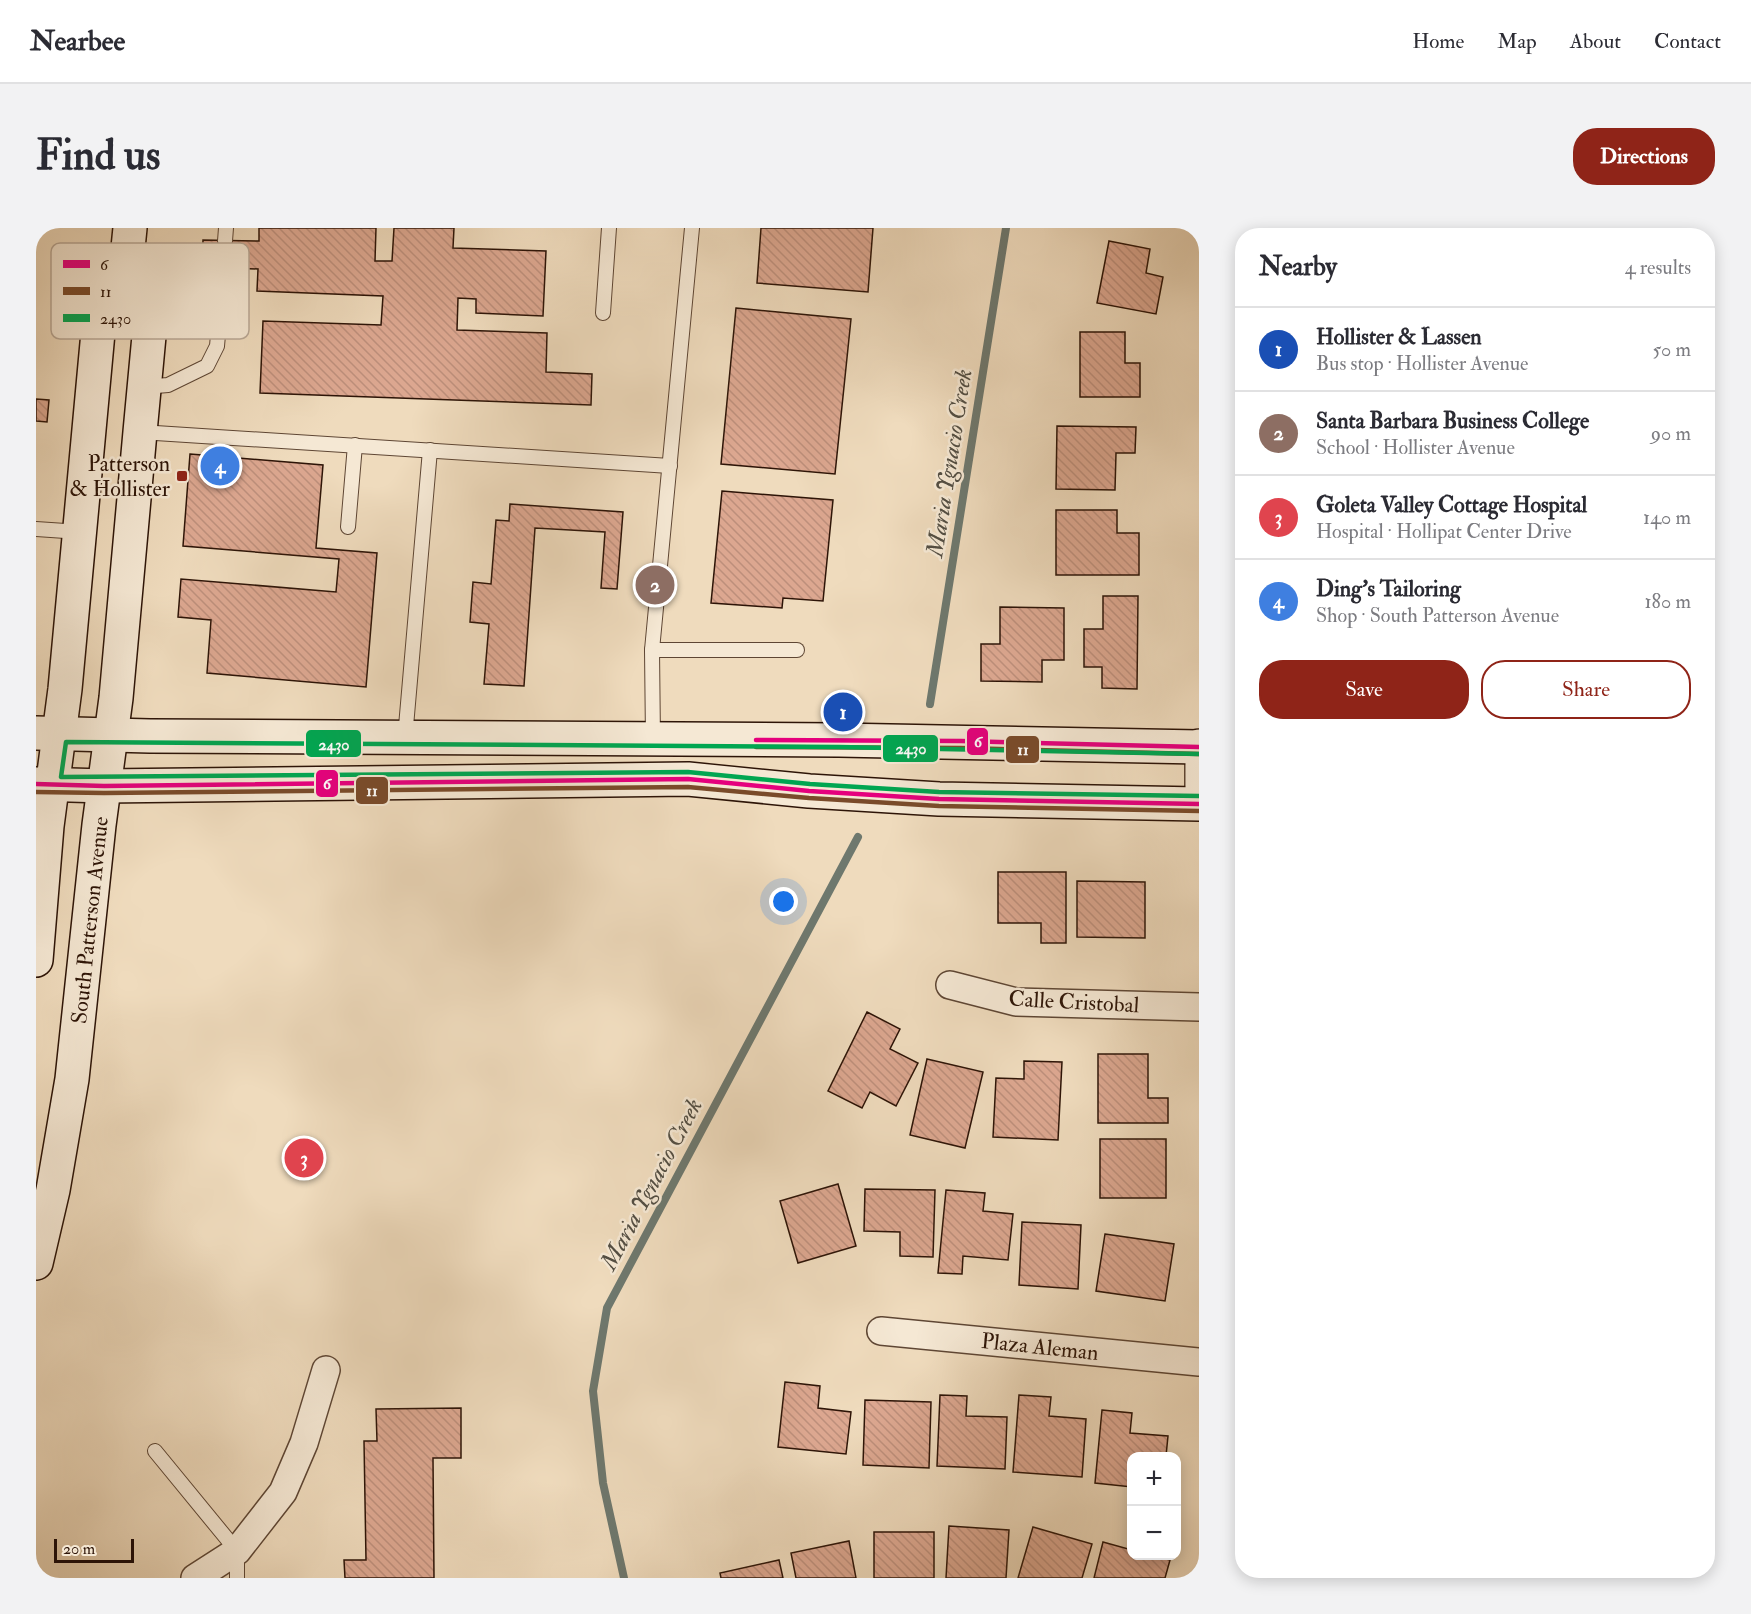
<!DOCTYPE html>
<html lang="en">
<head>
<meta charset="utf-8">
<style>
  :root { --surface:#fff; --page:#f2f2f3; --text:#2b2b33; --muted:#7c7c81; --line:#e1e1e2; --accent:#8f2418 }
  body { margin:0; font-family:"IM FELL Double Pica",serif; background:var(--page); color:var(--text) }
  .controls { position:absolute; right:18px; bottom:18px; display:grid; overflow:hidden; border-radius:12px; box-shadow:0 3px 15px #0003 }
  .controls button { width:54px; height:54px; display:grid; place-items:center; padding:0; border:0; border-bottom:2px solid var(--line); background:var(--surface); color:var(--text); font:30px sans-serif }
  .scale { position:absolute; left:18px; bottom:15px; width:80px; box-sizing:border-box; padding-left:6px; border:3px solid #2d1407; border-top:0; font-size:16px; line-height:21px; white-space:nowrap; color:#2d1407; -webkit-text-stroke:4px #f5e8d4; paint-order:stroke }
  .you { position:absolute; left:748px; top:674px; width:21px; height:21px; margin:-15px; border:4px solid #fff; border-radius:50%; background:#1a73e8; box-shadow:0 0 0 9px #1a73e833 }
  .badge { display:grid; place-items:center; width:39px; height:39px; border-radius:50%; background:var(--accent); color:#fff; font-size:20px; font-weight:700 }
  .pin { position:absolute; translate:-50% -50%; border:3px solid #fff; box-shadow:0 2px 6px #0006 }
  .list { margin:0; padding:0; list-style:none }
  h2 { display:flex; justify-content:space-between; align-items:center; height:78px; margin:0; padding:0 24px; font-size:26px }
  h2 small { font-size:20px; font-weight:400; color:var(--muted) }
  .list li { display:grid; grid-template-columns:39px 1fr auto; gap:18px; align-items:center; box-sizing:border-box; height:84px; padding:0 24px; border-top:2px solid var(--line) }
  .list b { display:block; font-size:22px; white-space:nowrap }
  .list p { margin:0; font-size:20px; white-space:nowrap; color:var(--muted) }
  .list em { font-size:20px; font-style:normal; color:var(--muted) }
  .actions { display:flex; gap:12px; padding:18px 24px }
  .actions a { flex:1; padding:14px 0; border:2px solid var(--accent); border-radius:24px; text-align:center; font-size:21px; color:var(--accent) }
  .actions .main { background:var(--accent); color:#fff }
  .map { position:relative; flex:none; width:1163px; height:1350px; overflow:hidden; border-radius:24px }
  header { display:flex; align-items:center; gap:36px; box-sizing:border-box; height:84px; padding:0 30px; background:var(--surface); border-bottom:2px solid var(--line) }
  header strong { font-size:28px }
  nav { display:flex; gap:33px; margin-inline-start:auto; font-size:21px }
  .intro { display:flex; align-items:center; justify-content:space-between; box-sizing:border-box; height:144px; padding:0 36px }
  h1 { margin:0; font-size:42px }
  .button { padding:15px 27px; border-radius:24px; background:var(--accent); color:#fff; font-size:21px; font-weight:700 }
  main { display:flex; gap:36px; padding:0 36px }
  aside { flex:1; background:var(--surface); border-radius:24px; box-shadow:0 3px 15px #0003 }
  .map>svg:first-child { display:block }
</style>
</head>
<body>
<header>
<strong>Nearbee</strong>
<nav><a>Home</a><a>Map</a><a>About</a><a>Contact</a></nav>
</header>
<div class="intro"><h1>Find us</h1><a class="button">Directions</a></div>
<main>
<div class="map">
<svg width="1163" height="1350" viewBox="0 0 1163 1350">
  <defs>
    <pattern id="building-back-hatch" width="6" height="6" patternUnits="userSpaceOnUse" patternTransform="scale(1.5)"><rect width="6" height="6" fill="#dca790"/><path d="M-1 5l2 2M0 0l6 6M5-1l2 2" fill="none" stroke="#bd8f7b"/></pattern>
  </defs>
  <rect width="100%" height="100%" fill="#efdbbd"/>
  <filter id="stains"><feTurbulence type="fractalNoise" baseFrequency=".00333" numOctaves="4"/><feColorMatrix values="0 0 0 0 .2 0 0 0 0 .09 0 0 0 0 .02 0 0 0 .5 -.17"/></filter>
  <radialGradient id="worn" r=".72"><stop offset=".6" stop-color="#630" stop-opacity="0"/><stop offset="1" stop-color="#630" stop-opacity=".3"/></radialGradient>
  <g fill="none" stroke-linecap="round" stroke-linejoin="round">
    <g stroke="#6e786e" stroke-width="8">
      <path d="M894 476 970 0"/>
      <path d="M588 1350 567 1255 557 1163 571 1080 822 609"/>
    </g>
  </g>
  <g fill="url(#building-back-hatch)" stroke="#2d1407" stroke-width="1.5">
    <path d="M223 0H340L339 33H356L358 0H418L417 20 510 23 507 88 440 85V71L422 70 421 102 511 105 510 144 556 146 555 177 224 165 227 93 345 97 347 68 221 63 222 41 166 39 167 12 223 13Z"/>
    <path d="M725 0H837L832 64 721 55Z"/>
    <path d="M1073 13 1114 21 1110 45 1127 49 1120 86 1061 75Z"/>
    <path d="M700 80 815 91 799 246 685 236Z"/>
    <path d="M1044 104H1089V135H1104V169H1044Z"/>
    <path d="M0 171 13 172 11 194 0 193Z"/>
    <path d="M1021 198 1100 199 1099 225H1080L1079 262 1020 261Z"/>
    <path d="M154 226 287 237 280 320 341 325 330 459 171 445 175 392 142 389 145 351 300 364 303 331 147 318Z"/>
    <path d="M686 263 797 272 787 373 747 370 746 380 675 375Z"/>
    <path d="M474 276 587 284 581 361 565 360 569 304 499 300 488 458 448 456 453 396 434 394 437 354 455 356 460 292 473 293Z"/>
    <path d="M1020 282H1081V305H1103V347H1020Z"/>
    <path d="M1067 368H1102L1101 461 1066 460V439H1048V401H1067Z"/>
    <path d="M964 379 1028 380V432H1006V454L945 453V416H964Z"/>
    <path d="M962 644H1030V715H1005V695H962Z"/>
    <path d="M1041 653 1109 654V710L1041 709Z"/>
    <path d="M831 784 864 801 854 821 882 835 860 878 834 864 826 880 792 863Z"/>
    <path d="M1062 826H1112V870H1132V895H1062Z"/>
    <path d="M891 831 947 844 929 920 874 907Z"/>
    <path d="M988 833 1026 834 1022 912 957 909 960 850 988 851Z"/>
    <rect x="1064" y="911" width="66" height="59"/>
    <path d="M802 956 820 1018 762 1035 744 973Z"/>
    <path d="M829 961 899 962 897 1029 864 1028V1004L828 1003Z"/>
    <path d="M910 962 949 965 947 983 977 986 972 1032 927 1028 926 1046 902 1045Z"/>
    <path d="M986 994 1045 997 1042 1061 983 1057Z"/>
    <path d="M1069 1006 1138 1016 1129 1073 1060 1063Z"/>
    <path d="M749 1154 784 1158 782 1180 815 1184 810 1226 742 1219Z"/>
    <path d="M904 1167 931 1168 930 1188 971 1189 969 1241 901 1238Z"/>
    <path d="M983 1167 1015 1169 1013 1188 1050 1191 1046 1249 977 1244Z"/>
    <path d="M829 1172 895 1174 893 1240 827 1237Z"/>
    <path d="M425 1180V1230H397L398 1350H309L308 1332H330L328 1213H341L340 1181Z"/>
    <path d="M1066 1182 1096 1185 1094 1205 1132 1208 1130 1228H1096V1259L1059 1255Z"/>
    <path d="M913 1298 973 1302 970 1350H910Z"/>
    <path d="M997 1299 1056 1316 1046 1350H982Z"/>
    <rect x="838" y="1304" width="60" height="46"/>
    <path d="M813 1313 820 1350H760L755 1325Z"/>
    <path d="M1067 1314 1096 1322V1328H1117L1134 1332 1129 1350H1058Z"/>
    <path d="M743 1332 747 1350H685L684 1345Z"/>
  </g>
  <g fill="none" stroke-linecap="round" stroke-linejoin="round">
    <defs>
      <g id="lane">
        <path d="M189 13 190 0"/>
        <path d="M567 85 573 0"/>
        <path d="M108 159 132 157 171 138 181 118 188 40"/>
        <path d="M104 204 634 238"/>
        <path d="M312 299 319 217"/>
        <path d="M0 301 44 304"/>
        <path d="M616 422H761"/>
        <path d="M369 510 394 222"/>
        <path d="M617 512 616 422 656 0"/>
        <path d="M119 1223 201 1323V1350"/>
      </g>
      <g id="street">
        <path d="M1163 515V577"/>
        <path d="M914 757 980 774 1163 779"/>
        <path d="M845 1103 1163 1134"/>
        <path d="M159 1350 201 1323 247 1264 268 1215 290 1142"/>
      </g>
      <g id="secondary">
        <path d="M0 505 114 508 803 512 1163 519"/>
        <path d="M0 556 68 558 652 551 773 563 903 571 1163 576"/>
        <path d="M0 732 11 598 29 461 65 72 91 30 94 0"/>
        <path d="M0 1035 17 962 36 851 63 597 80 470 104 204 116 76 91 30"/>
      </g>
    </defs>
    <use href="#lane" stroke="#5e4634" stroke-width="16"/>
    <use href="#street" stroke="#5e4634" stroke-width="30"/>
    <use href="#secondary" stroke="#2d1407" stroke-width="36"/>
    <use href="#lane" stroke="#f5e8d4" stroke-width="14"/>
    <use href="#street" stroke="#f5e8d4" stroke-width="27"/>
    <use href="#secondary" stroke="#f5e8d4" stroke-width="33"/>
    <defs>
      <g id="bus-1">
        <path d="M720 512 925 513 1163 519"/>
        <path d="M0 556 68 558 652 551 773 563 903 571 1163 576"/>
      </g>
      <g id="bus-2">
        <path d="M720 519 925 520 1163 526"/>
        <path d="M0 564 68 565 652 559 773 570 903 578 1163 583"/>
      </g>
      <path id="bus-3" d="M1163 526 803 519 30 514 25 549 652 544 774 556 903 564 1163 568"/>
    </defs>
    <use href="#bus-1" stroke="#f5e8d4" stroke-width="9"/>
    <use href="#bus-2" stroke="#f5e8d4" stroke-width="9"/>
    <use href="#bus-3" stroke="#f5e8d4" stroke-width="9"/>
    <use href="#bus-1" stroke="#e5007d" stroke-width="4.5"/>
    <use href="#bus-2" stroke="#7a4b2a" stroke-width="4.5"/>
    <use href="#bus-3" stroke="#00a651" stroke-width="4.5"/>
  </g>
  <rect fill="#8f2418" stroke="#f5e8d4" stroke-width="2" x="140" y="242" width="12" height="12" rx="3"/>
  <g text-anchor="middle" stroke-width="5" stroke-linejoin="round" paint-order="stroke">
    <g font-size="22" fill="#2d1407" stroke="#f5e8d4" text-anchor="end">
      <text x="134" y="243">Patterson<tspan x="134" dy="25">&amp; Hollister</tspan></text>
    </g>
    <g font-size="22" fill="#2d1407" stroke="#f5e8d4">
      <text transform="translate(53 692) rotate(-84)" y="8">South Patterson Avenue</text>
      <text transform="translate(1038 773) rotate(3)" y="8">Calle Cristobal</text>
      <text transform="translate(1004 1118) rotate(6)" y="8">Plaza Aleman</text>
    </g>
    <g font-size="24" font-style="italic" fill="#534e43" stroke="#f5e8d4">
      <text transform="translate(913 235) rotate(-81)" y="8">Maria Ygnacio Creek</text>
      <text transform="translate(615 956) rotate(-62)" y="8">Maria Ygnacio Creek</text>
    </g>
  </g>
  <rect x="15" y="15" width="198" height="96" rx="9" fill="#f5e8d4" stroke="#b9a896" stroke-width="1.5"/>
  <rect x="27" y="32" width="27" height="8" fill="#e5007d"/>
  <rect x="27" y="59" width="27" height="8" fill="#7a4b2a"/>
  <rect x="27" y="86" width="27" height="8" fill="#00a651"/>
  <g font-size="16" fill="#2d1407">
    <text x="64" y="42">6</text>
    <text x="64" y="69">11</text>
    <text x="64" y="96">2430</text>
  </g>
  <g stroke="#f5e8d4" stroke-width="2">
    <rect x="930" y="499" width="23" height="29" rx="6" fill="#e5007d"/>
    <rect x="269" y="501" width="57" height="29" rx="6" fill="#00a651"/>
    <rect x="846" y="506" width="57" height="29" rx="6" fill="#00a651"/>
    <rect x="969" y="507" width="35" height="29" rx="6" fill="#7a4b2a"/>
    <rect x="279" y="541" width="24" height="29" rx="6" fill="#e5007d"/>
    <rect x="319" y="548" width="34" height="29" rx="6" fill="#7a4b2a"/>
  </g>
  <g font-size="16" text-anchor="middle" font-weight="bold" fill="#fff">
    <text x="942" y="519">6</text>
    <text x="298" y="522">2430</text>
    <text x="875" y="526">2430</text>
    <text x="987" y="527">11</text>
    <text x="291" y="561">6</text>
    <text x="336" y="568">11</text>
  </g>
  <rect width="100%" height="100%" filter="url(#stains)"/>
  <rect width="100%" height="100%" fill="url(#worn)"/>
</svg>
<div class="controls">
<button>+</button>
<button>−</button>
</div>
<div class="scale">20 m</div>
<div class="you"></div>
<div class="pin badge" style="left:807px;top:484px;background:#1a4fb4">1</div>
<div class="pin badge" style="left:619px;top:357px;background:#8d6e63">2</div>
<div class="pin badge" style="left:268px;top:930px;background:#e0444e">3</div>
<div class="pin badge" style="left:184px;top:238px;background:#3f7fe0">4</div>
</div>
<aside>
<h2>Nearby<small>4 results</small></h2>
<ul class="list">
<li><span class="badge" style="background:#1a4fb4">1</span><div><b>Hollister &amp; Lassen</b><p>Bus stop · Hollister Avenue</p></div><em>50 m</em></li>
<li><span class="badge" style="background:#8d6e63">2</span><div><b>Santa Barbara Business College</b><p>School · Hollister Avenue</p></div><em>90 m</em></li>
<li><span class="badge" style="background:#e0444e">3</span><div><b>Goleta Valley Cottage Hospital</b><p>Hospital · Hollipat Center Drive</p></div><em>140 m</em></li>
<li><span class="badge" style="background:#3f7fe0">4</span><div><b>Ding's Tailoring</b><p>Shop · South Patterson Avenue</p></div><em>180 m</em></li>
</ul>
<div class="actions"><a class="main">Save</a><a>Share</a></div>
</aside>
</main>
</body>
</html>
